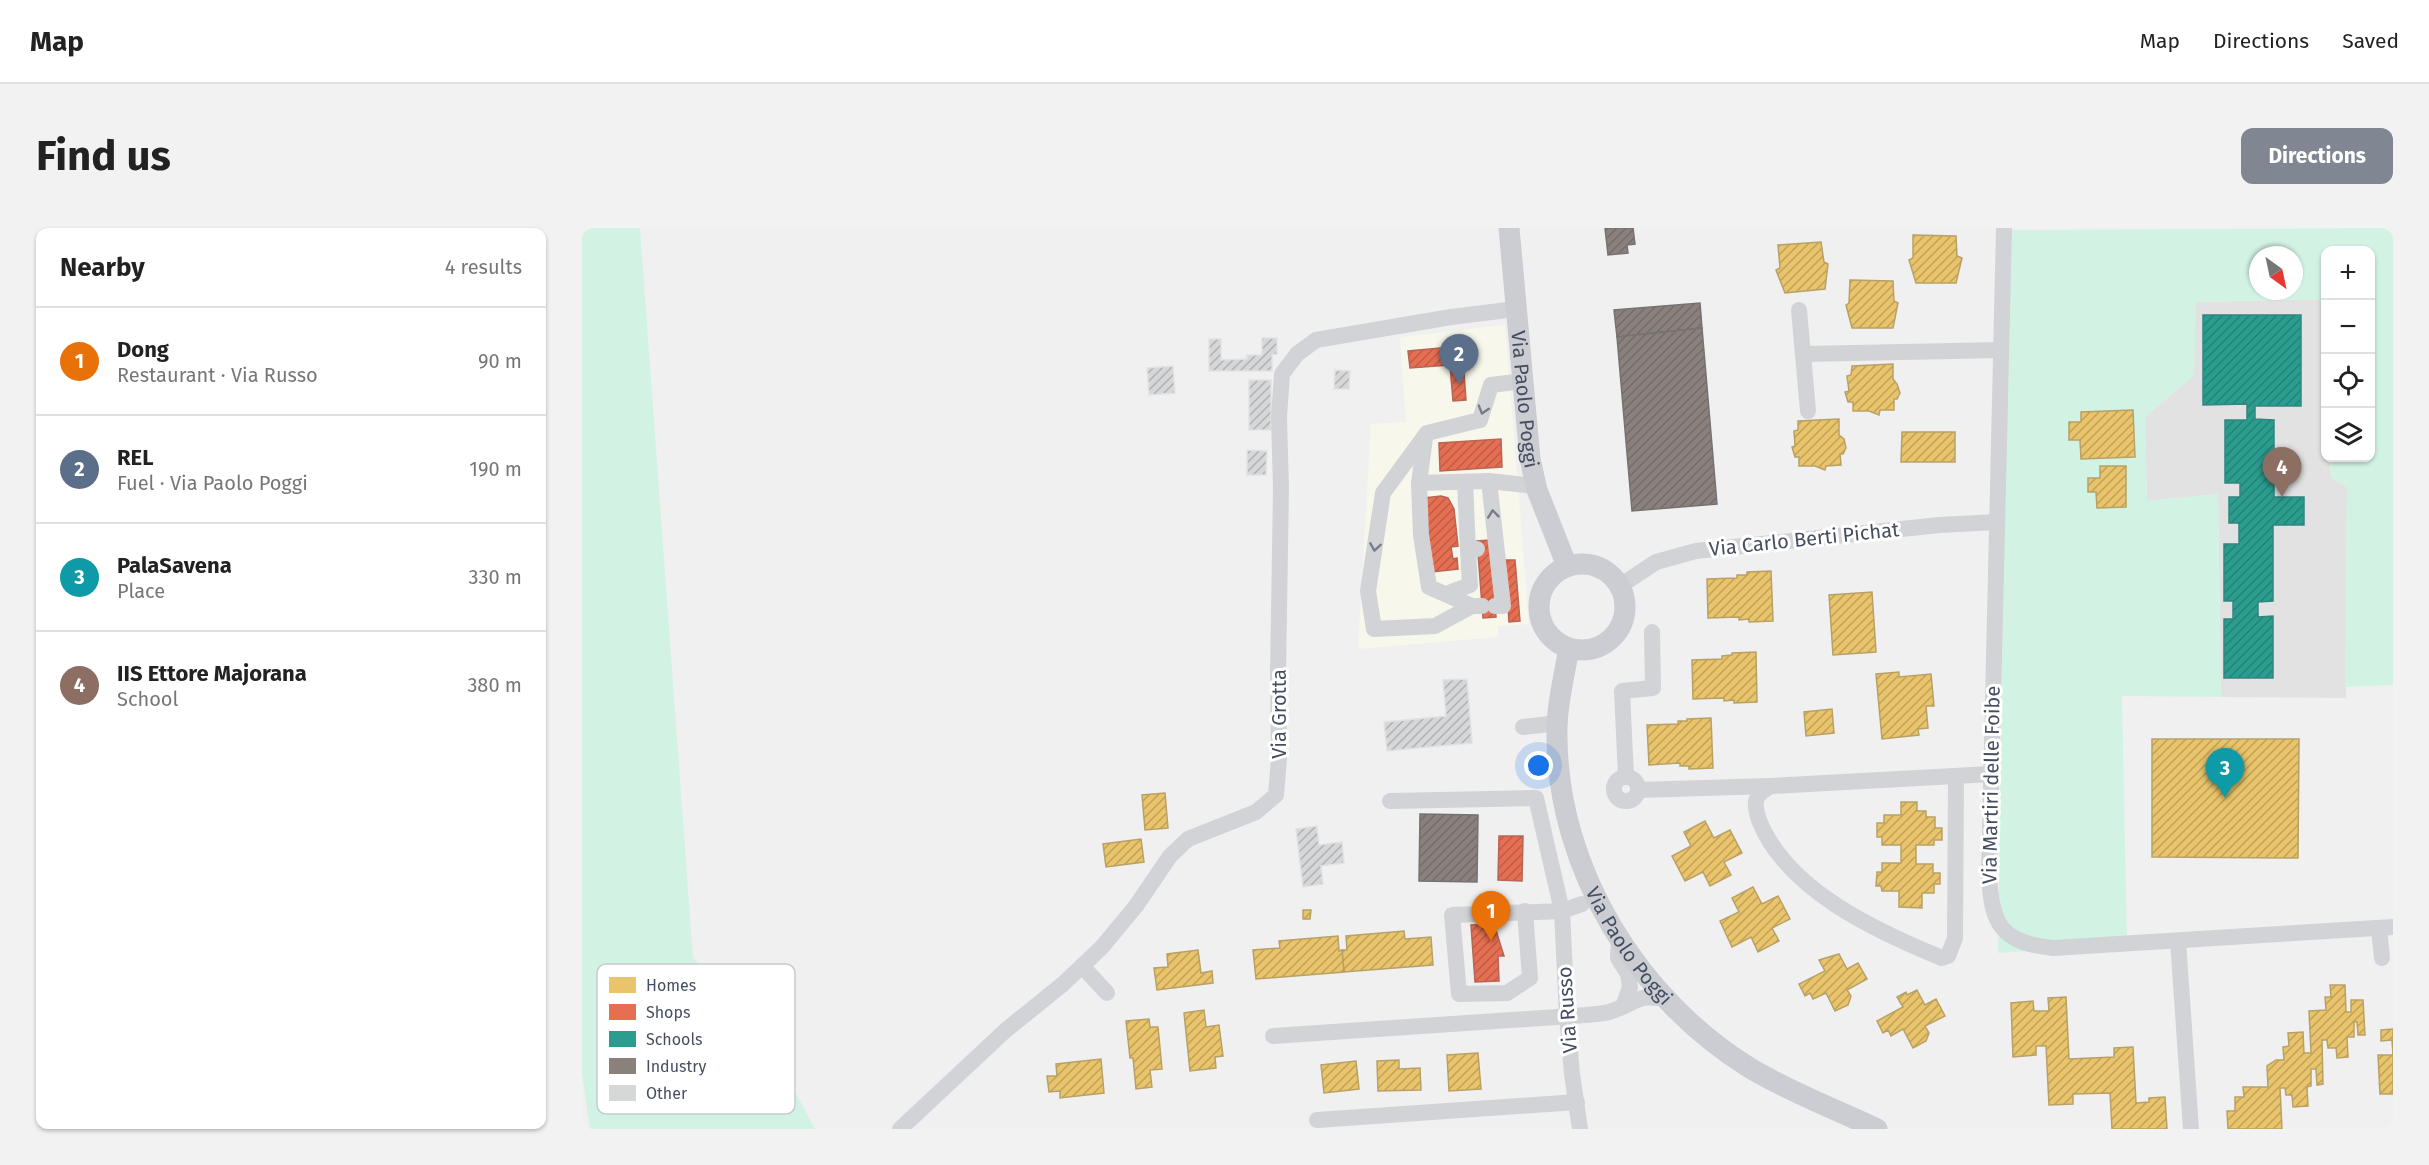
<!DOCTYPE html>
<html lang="en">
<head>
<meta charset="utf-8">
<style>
  :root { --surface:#fff; --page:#f2f2f2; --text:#222; --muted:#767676; --line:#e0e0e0; --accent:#818792 }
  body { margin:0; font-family:"Fira Sans",sans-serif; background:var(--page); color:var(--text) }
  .controls { position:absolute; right:18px; top:18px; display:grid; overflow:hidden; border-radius:12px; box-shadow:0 2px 4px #0004 }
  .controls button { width:54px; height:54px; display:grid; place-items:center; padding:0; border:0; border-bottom:2px solid var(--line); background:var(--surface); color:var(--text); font:30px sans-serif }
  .compass { position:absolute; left:1667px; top:18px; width:54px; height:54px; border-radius:50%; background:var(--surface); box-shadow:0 2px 4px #0004; rotate:147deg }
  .you { position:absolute; left:957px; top:538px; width:21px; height:21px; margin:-15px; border:4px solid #fff; border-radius:50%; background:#1a73e8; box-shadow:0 0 0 9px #1a73e833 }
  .badge { display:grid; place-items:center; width:39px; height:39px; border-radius:50%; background:var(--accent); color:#fff; font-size:20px; font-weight:700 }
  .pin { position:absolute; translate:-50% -50px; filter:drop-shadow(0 2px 3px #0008) }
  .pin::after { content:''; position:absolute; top:32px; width:21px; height:18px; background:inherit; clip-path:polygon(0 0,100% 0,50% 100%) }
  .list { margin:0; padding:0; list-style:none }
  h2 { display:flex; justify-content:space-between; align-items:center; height:78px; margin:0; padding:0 24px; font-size:26px }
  h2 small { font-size:20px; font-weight:400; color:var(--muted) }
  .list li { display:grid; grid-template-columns:39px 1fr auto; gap:18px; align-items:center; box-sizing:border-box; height:108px; padding:0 24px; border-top:2px solid var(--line) }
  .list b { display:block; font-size:22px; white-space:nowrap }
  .list p { margin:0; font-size:20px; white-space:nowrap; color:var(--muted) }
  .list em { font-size:20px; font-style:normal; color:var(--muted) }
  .icon { flex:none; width:33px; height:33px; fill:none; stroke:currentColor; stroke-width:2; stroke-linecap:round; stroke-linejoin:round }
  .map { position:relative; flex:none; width:1811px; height:901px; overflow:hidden; border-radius:12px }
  header { display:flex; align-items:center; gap:36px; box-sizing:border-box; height:84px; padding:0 30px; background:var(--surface); border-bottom:2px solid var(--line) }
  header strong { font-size:28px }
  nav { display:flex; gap:33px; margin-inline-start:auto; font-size:21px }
  .intro { display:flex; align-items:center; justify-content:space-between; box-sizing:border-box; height:144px; padding:0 36px }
  h1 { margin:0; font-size:42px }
  .button { padding:15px 27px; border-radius:12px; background:var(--accent); color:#fff; font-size:21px; font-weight:700 }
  main { display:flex; gap:36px; padding:0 36px }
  aside { flex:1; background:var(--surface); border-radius:12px; box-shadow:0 2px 4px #0004 }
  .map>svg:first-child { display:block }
</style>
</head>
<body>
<header>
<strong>Map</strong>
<nav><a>Map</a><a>Directions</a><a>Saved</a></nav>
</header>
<div class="intro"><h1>Find us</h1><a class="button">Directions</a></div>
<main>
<aside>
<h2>Nearby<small>4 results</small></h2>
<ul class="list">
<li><span class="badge" style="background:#e8710a">1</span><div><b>Dong</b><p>Restaurant · Via Russo</p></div><em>90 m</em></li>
<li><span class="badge" style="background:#5c6f8a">2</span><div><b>REL</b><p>Fuel · Via Paolo Poggi</p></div><em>190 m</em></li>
<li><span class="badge" style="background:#0f9aa8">3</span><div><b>PalaSavena</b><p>Place</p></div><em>330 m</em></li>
<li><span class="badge" style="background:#8d6e63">4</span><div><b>IIS Ettore Majorana</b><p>School</p></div><em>380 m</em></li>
</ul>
</aside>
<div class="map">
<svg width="1811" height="901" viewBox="0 0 1811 901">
  <defs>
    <pattern id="homes-hatch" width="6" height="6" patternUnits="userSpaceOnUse" patternTransform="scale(1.5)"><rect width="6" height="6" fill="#e9c46a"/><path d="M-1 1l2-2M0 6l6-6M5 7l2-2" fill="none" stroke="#bfa15b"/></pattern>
    <pattern id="shops-hatch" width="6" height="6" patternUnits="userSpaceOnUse" patternTransform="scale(1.5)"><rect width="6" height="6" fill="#e76f51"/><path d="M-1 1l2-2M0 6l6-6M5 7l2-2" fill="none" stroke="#bd5d47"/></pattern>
    <pattern id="schools-hatch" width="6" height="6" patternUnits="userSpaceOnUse" patternTransform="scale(1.5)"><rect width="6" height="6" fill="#2a9d8f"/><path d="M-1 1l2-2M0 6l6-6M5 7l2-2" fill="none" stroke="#268278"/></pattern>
    <pattern id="industry-hatch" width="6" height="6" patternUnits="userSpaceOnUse" patternTransform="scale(1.5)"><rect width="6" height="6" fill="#8a817c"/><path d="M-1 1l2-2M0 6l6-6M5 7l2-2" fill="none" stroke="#736c69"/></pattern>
    <pattern id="building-hatch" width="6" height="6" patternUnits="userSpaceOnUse" patternTransform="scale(1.5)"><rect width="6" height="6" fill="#d6d7d9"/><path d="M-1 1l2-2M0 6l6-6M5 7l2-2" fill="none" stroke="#afb1b3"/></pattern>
  </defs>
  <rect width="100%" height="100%" fill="#f1f0f0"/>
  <path fill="#f8f7ec" d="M923 97 947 396 916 398V409L776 421 789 196 824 194 818 109Z"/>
  <path fill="#e2e2e3" d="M1742 71 1744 230H1748L1749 249 1765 259 1764 470 1639 469 1636 266 1565 273 1563 189 1612 147 1613 74Z"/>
  <g fill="#d2f3e4" fill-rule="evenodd">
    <path d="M0 0H58L111 730 150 768 196 832 233 901H8L0 846Z"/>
    <path d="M1811 0V457L1763 459 1765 259 1749 249 1748 230H1788V22H1744L1743 109 1742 71 1614 74 1612 147 1563 189 1565 273 1636 266 1639 469 1540 468 1545 716 1416 725 1426 2ZM1676 27H1712V63H1676Z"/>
  </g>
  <g fill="url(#homes-hatch)" stroke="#b8a167" stroke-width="1.5">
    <path d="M1331 7 1374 8 1375 28 1380 30 1374 55H1334L1327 32 1331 30Z"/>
    <path d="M1239 14 1242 34 1246 36 1243 61 1203 65 1194 42 1198 40 1196 17Z"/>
    <path d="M1268 52 1311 53 1312 73 1316 75 1311 100H1270L1264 77 1267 75Z"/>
    <path d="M1311 136V151L1315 156 1318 165 1315 171H1312V182H1298L1297 187 1287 183H1271V174H1266L1263 164 1267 163 1265 148 1269 147 1270 138Z"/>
    <path d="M1551 182 1553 229 1499 231 1498 212H1487V194H1499V184Z"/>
    <path d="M1257 191V207L1262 211 1264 220 1261 226H1258L1259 237 1244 238 1243 242 1233 238H1217V229H1213L1210 219 1213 218 1212 203 1216 202V193Z"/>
    <path d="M1320 204H1373V234H1319Z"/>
    <path d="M1518 238H1544V279L1515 280 1514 264H1506V250H1518Z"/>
    <path d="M1189 343 1191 393 1167 394V391L1157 392V389L1126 390 1125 351 1155 350V347H1165V344Z"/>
    <path d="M1290 364 1294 424 1251 427 1247 367Z"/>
    <path d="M1174 424 1175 474 1152 475V472L1142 473V470L1111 471 1110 432 1140 431V428L1150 427V425Z"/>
    <path d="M1317 444V449L1349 446 1352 478H1344L1346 500 1336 501 1337 507 1300 511 1294 446Z"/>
    <path d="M1250 481 1252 505 1224 508 1222 484Z"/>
    <path d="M1129 490 1131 540 1107 541V538H1098V535L1067 537 1065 497 1096 496V493H1105V491Z"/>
    <path d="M1570 511H1717L1716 630 1570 629Z"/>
    <path d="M583 565 586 600 563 602 560 567Z"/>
    <path d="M1319 574H1335V583H1344V589H1353V600H1360V612H1352V617H1334V636H1351V645H1358V656H1352V665H1340V680L1317 679V663H1300L1299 658H1294L1295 644H1300V635H1319V617H1300V609H1295V595H1302V587H1319Z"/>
    <path d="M1123 593 1132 610 1148 602 1160 625 1142 634 1149 647 1128 658 1121 644 1103 653 1090 628 1109 618 1102 604Z"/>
    <path d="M559 611 562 634 524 639 521 616Z"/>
    <path d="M1171 659 1180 676 1196 668 1208 691 1190 700 1197 713 1176 724 1169 709 1150 719 1138 693 1157 684 1150 670Z"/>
    <path d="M721 682H729L728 691H721Z"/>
    <path d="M822 703 823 711 849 709 851 737 762 744 760 722H765L764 708Z"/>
    <path d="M756 708 757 723 760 722 762 744 674 751 671 722 698 720 697 713Z"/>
    <path d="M616 722 619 745 630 743 631 755 575 762 572 740 586 739 585 726Z"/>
    <path d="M1257 726 1265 741 1276 735 1285 751 1265 762 1269 768 1266 777 1253 783 1244 765 1231 771 1228 765 1223 768 1217 756 1243 743 1237 732Z"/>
    <path d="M1748 757H1763L1764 784H1769V772H1781L1783 807H1776L1775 794H1772V809H1765L1766 829 1755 830 1754 820H1746L1745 812H1740L1741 856 1735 857 1734 841H1729V858L1725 859 1726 878 1711 879 1710 867H1704L1703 860H1698L1700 901H1646L1645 883H1653V869H1662L1661 859H1686L1685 838 1694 832H1702L1701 819 1707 818 1706 805 1721 804 1722 825H1729L1727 783 1744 782 1743 769H1749Z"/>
    <path d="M1335 762 1343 777 1354 771 1363 788 1343 798 1347 805 1344 813 1331 820 1321 801 1309 808 1306 802 1301 805 1295 793 1321 779 1315 769 1324 764 1325 767Z"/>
    <path d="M1484 769 1487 831 1532 829V820L1551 819 1554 875 1567 874V870L1583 869 1585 901H1530L1528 865 1491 866V876L1467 877 1464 818H1454V827L1431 829 1429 775 1451 773 1452 783H1467L1466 770Z"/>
    <path d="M622 782 624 799 637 797 641 828 633 829 634 840 608 843 602 785Z"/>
    <path d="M567 791 568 799H576L580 841 568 842 570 859 554 861 551 830H548L544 793Z"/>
    <path d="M1811 801V866H1798L1796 827H1811L1810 812 1799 813V802Z"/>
    <path d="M896 825 899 861 867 863 865 827Z"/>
    <path d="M519 831 522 865 478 870V863L467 864 465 848H475L474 836Z"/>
    <path d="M817 832V841L838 840 839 862 796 863 795 833Z"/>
    <path d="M774 833 777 861 742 865 739 837Z"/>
  </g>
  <g fill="url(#shops-hatch)" stroke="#b66556" stroke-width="1.5">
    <path d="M880 118 884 172 871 173 868 137 828 140 826 123Z"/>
    <path d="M919 211 920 239 858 243 857 215Z"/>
    <path d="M859 268 866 270 872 281 876 318 869 319 871 331 875 330 876 341 850 344 842 270Z"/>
    <path d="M908 312 914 389 901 390 895 313Z"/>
    <path d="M923 332H933L938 393 927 394Z"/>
    <path d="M917 608H941L940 653 916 652Z"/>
    <path d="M912 696 922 728H916L917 753 893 754 889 697Z"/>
  </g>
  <path fill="url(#schools-hatch)" stroke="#328581" stroke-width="1.5" d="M1621 87H1719V178H1673V191L1692 192V269H1722V297H1691V373L1676 374V389L1691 388V450H1642V391H1651V373H1642V316H1657V295H1647V269H1658V255H1643V192H1665V176L1621 177Z"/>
  <g fill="url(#industry-hatch)" stroke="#757274" stroke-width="1.5">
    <path d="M1023 0H1051L1053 16 1045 17 1046 25 1026 27Z"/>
    <path d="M1118 75 1120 100 1035 109 1032 82Z"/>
    <path d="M1120 100 1135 276 1050 283 1035 109Z"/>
    <path d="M838 586 896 587 895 654 837 653Z"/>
  </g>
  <g fill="url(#building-hatch)" stroke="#e2e2e3" stroke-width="1.5">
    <path d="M680 110H695V126L690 127V143H627V111H639V132L665 131V127H680Z"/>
    <path d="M591 138 593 165 567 167 565 140Z"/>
    <path d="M753 142 768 143 767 161H752Z"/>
    <rect x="667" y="152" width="22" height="50"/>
    <path d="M665 222 685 223 684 247H665Z"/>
    <path d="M885 451 890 515 805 523 802 494 864 488 861 452Z"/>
    <path d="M735 598 737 617 760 614 762 635 739 638 741 656 721 659 714 601Z"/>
  </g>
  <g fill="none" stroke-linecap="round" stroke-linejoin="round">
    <g stroke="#d2d3d6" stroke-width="16">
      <path d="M1422 0 1407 646C1409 697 1420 715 1471 720L1811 699"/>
      <path d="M1217 82 1226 183"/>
      <path d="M1222 126 1419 122"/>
      <path d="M843 210 837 255 907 253"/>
      <path d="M883 254 886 322"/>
      <path d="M837 255 839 307 847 359 890 378"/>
      <path d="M1038 358 1074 334 1114 323 1357 297 1415 294"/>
      <path d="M864 366 888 357 886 322 895 321"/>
      <path d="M900 378H890L853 398 792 401 786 363 801 265 845 205 898 192 909 157 941 153"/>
      <path d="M913 378H921L907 253 954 258"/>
      <path d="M941 499 976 495"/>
      <path d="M1374 548 1373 710 1366 728 1360 730C1296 704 1204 662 1177 592 1171 574 1172 567 1189 558L1409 546"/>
      <circle cx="1044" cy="561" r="12"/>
      <path d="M1044 549 1040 463 1071 460 1070 404"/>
      <path d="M1056 562 1188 558"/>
      <path d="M808 573 954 570 980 683 870 687 877 766 925 765 948 750 943 683"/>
      <path d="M1797 700 1800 730"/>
      <path d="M1037 710 1036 730 1046 746 1048 759 1042 776"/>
      <path d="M1596 713 1609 901"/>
      <path d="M500 738 525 765"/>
      <path d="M691 808 1004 787C1011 786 1020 786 1027 784 1055 776 1053 764 1086 772"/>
      <path d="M735 892 995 874"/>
      <path d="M318 901 424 802 481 756 520 719 554 678 588 628 606 611 674 584 694 567 697 531 696 446 699 261 697 189 700 146 715 126 734 112 869 89 934 81"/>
      <path d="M998 901 990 846 985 788 980 683 1000 676"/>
    </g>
    <g stroke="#cbcdd2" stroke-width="21">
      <path id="s1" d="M927 0 948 231 955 262 985 338"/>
      <circle cx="1000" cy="379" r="43"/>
      <path id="s2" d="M987 420C982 449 974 480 975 510 976 642 1056 771 1168 840 1208 864 1253 881 1295 901"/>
    </g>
  </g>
  <defs><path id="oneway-chevron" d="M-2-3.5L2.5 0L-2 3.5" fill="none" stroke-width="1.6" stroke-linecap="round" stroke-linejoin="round" transform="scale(1.5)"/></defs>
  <g stroke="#767d89">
    <use href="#oneway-chevron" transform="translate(901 182) rotate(107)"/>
    <use href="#oneway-chevron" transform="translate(911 286) rotate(-96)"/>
    <use href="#oneway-chevron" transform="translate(793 319) rotate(99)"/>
  </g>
  <g text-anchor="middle" stroke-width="6" stroke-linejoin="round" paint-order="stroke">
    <g font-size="20" fill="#454e60" stroke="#fff">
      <text dy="7" stroke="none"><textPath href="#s1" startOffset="172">Via Paolo Poggi</textPath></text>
      <text transform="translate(1222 311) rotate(-6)" y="7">Via Carlo Berti Pichat</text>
      <text transform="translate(697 486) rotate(-90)" y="7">Via Grotta</text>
      <text transform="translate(1409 557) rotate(-89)" y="7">Via Martiri delle Foibe</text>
      <text dy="7" stroke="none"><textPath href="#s2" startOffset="315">Via Paolo Poggi</textPath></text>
      <text transform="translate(985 782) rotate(-94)" y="7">Via Russo</text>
    </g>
  </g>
  <rect x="15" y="736" width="198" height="150" rx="9" fill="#fff" stroke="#c7cacf" stroke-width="1.5"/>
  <rect x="27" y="749" width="27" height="16" fill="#e9c46a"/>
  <rect x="27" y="776" width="27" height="16" fill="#e76f51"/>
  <rect x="27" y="803" width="27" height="16" fill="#2a9d8f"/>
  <rect x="27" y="830" width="27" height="16" fill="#8a817c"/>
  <rect x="27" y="857" width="27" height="16" fill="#d6d7d9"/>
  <g font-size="16" fill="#454e60">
    <text x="64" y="763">Homes</text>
    <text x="64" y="790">Shops</text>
    <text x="64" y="817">Schools</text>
    <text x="64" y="844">Industry</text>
    <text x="64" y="871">Other</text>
  </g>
</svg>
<div class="controls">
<button>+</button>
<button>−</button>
<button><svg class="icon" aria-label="locate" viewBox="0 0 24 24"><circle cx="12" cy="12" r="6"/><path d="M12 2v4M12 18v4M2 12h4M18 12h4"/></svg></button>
<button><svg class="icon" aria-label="layers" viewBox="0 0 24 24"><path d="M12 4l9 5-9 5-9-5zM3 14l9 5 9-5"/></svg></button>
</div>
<svg class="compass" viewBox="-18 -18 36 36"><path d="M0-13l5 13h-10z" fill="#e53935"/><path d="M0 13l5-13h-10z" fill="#767676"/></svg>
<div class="you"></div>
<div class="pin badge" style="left:909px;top:713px;background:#e8710a">1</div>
<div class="pin badge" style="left:877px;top:156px;background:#5c6f8a">2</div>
<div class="pin badge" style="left:1643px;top:570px;background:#0f9aa8">3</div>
<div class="pin badge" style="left:1700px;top:269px;background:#8d6e63">4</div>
</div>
</main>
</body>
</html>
